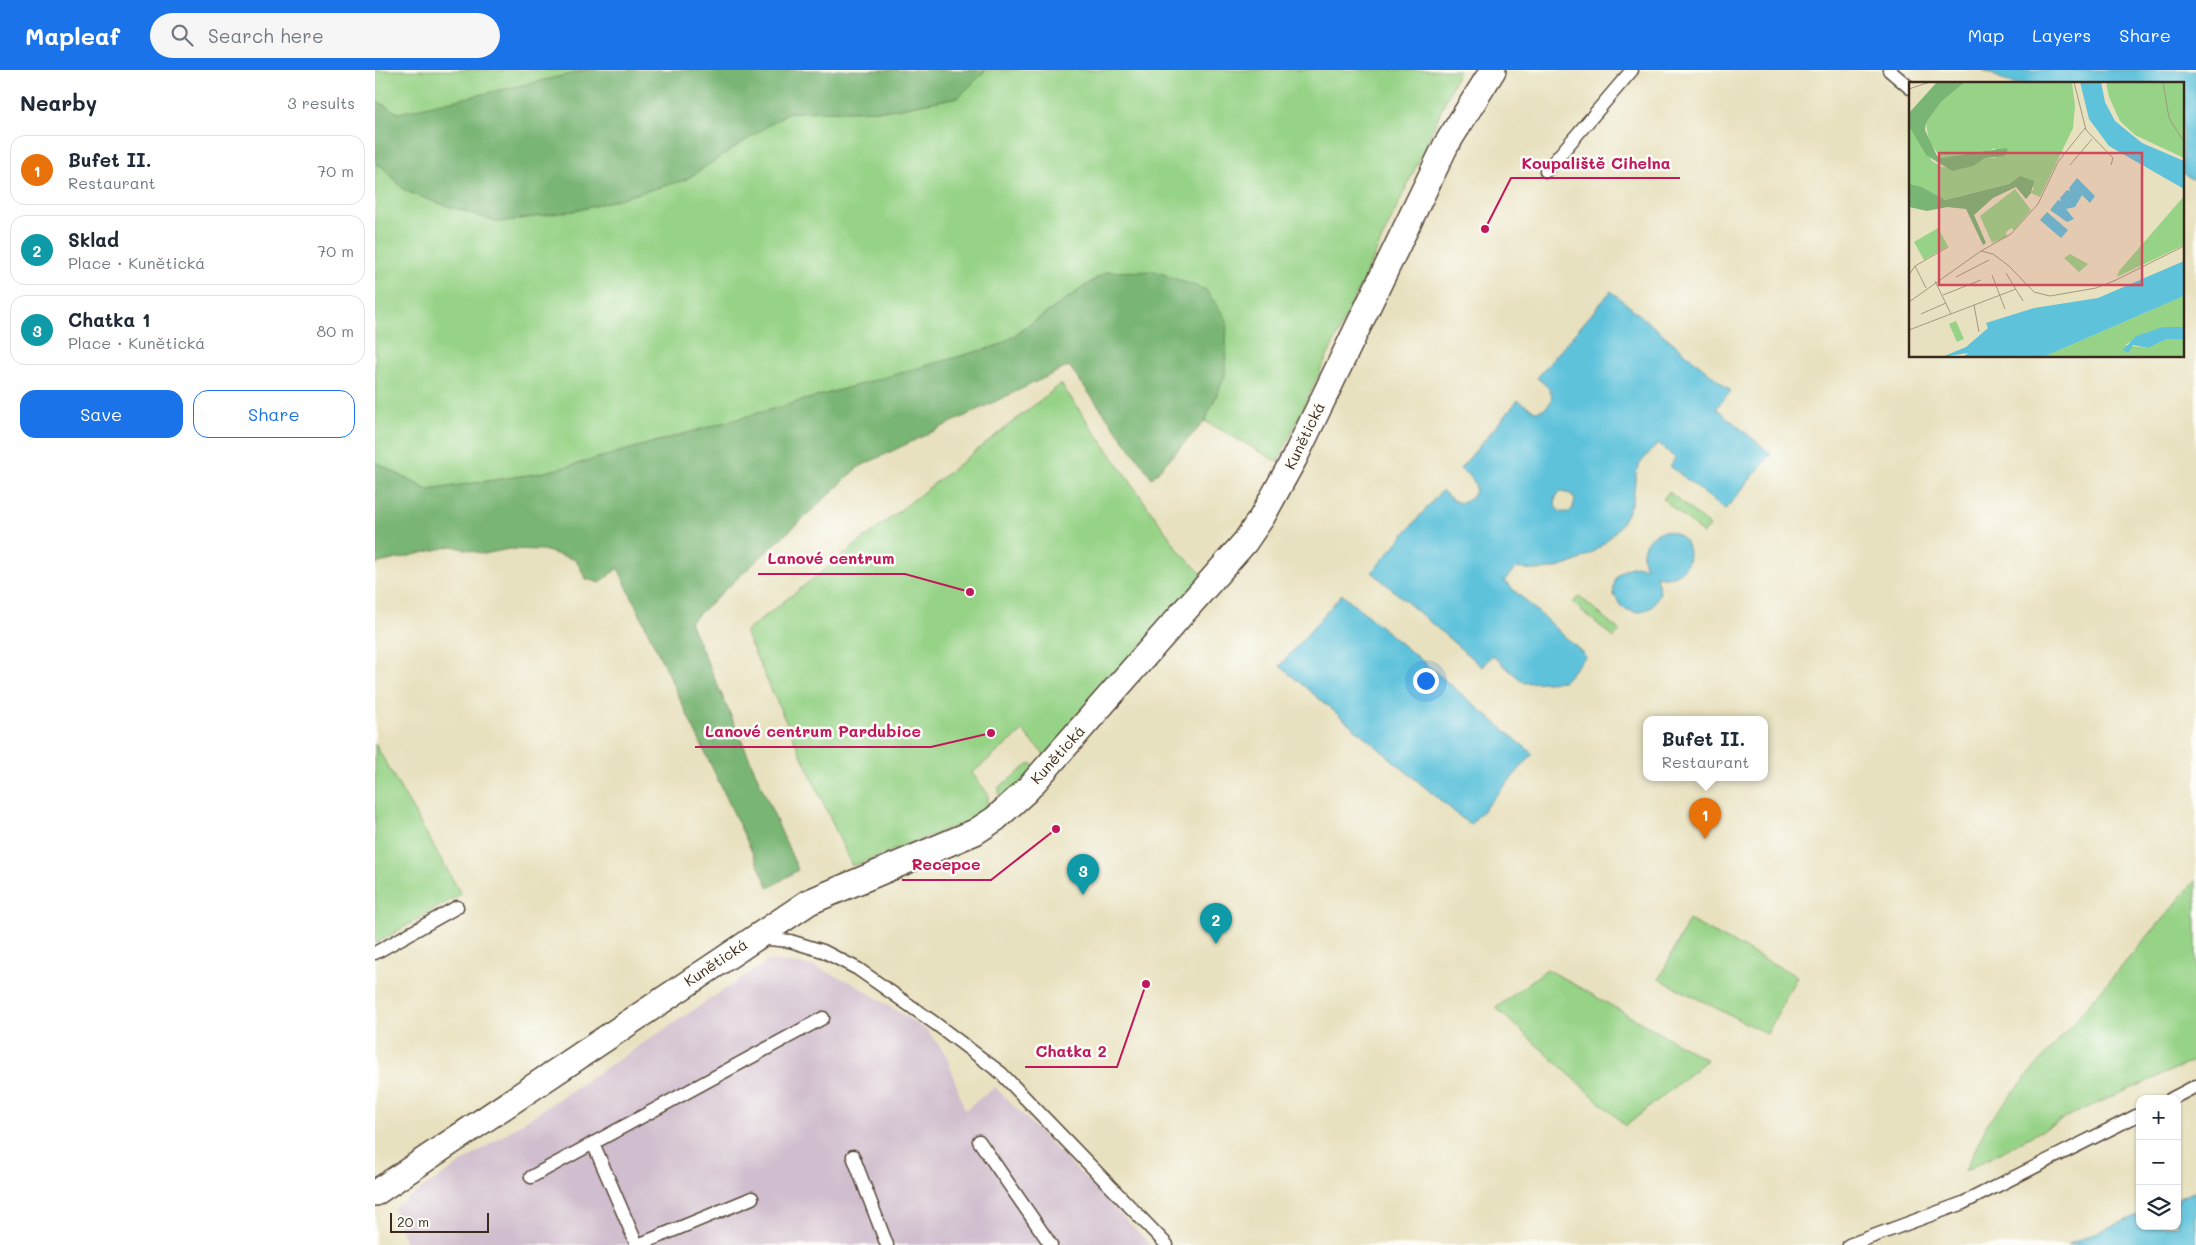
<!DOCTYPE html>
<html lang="en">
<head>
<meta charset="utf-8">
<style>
  :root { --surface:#fff; --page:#f6f6f7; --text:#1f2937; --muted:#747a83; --line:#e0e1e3; --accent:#1a73e8 }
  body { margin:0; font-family:Mali,sans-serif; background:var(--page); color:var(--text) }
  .controls { position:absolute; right:15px; bottom:15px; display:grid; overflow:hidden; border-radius:10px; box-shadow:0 1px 4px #0004 }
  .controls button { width:45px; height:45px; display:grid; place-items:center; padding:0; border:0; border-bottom:1px solid var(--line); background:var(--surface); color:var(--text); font:25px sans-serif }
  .scale { position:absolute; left:15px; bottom:12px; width:99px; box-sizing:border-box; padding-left:5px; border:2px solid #3b2a1e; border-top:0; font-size:14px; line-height:18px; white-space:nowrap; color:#3b2a1e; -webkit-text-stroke:4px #fdfcf7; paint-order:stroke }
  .you { position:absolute; left:1050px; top:610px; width:18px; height:18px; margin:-12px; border:4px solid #fff; border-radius:50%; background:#1a73e8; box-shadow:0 0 0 8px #1a73e833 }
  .badge { display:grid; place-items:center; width:32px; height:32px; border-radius:50%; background:var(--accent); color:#fff; font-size:16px; font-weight:700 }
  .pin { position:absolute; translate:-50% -41px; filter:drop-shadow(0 1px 2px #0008) }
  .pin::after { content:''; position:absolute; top:26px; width:18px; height:15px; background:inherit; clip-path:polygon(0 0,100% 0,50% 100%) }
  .popup { position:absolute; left:1268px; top:646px; width:125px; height:65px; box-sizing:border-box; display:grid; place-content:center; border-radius:10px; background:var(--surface); filter:drop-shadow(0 1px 4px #0005); font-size:16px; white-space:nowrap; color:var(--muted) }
  .popup b { font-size:19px; color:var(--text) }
  .popup::after { content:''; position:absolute; left:50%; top:100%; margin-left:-10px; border:10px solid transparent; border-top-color:var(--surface) }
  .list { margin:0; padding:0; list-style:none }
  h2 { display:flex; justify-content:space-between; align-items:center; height:65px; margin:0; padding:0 20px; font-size:21px }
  h2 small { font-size:16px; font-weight:400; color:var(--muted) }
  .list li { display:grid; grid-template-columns:32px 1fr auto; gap:15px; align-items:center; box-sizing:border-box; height:70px; margin:0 10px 10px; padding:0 10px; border:1px solid var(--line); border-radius:15px }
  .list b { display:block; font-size:19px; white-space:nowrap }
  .list p { margin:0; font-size:16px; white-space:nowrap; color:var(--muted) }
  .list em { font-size:16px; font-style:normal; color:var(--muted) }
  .actions { display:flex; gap:10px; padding:15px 20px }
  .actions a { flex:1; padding:11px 0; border:1px solid var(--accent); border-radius:15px; text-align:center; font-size:18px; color:var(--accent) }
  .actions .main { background:var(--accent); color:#fff }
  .icon { flex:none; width:28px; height:28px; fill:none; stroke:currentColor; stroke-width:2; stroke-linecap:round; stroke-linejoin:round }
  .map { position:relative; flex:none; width:1821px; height:1175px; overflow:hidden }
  header { display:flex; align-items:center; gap:30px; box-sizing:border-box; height:70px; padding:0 25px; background:var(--accent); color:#fff }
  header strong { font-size:24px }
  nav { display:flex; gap:28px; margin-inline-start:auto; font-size:18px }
  .search { width:350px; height:45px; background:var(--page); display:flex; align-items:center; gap:12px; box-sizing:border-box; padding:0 18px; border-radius:28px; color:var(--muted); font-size:19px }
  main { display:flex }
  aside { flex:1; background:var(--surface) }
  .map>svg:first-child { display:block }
</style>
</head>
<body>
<header>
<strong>Mapleaf</strong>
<div class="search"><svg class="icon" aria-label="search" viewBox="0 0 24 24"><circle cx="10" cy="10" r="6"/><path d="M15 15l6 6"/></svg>Search here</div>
<nav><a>Map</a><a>Layers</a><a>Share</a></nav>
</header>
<main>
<aside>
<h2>Nearby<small>3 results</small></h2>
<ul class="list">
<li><span class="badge" style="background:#e8710a">1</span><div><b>Bufet II.</b><p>Restaurant</p></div><em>70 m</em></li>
<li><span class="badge" style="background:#0f9aa8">2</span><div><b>Sklad</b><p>Place · Kunětická</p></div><em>70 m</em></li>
<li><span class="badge" style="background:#0f9aa8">3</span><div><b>Chatka 1</b><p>Place · Kunětická</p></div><em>80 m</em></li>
</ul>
<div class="actions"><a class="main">Save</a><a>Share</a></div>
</aside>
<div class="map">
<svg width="1821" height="1175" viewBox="0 0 1821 1175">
  <rect width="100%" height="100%" fill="#fdfcf7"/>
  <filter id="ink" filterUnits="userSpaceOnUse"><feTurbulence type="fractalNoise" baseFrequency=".02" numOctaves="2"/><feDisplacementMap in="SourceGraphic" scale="10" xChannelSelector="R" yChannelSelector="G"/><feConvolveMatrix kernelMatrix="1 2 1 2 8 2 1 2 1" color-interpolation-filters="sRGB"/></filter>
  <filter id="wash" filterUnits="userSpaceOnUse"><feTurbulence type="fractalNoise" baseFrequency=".0096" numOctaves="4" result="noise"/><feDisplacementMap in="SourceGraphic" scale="20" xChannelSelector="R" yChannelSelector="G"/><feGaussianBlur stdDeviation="1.12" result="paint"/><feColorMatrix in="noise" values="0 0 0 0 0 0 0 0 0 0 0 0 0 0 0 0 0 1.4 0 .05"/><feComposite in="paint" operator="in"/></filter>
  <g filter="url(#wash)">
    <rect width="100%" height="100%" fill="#e8e1bf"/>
    <path fill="#d0bdcd" d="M393 891 438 896 478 913 553 961 571 985 590 1040 620 1017 776 1175H32L18 1138Z"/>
    <g fill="#97d387" stroke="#697e52">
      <path d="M0 0H214L23 44 0 30Z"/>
      <path d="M611 0H1084L1050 77 903 392 830 351 850 306 732 201 625 275 195 396 166 403 53 420 0 392V93L8 97 29 120 54 130 124 152 204 140 310 110 414 42 514 40 584 27Z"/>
      <path d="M686 314 805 482 828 505 670 686 648 661 597 703 613 724 612 744 477 796 370 562Z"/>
      <path d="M1294 422 1335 456 1328 464 1288 429Z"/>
      <path d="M1204 526 1245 561 1239 568 1198 533Z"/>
      <path d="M0 674 86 824 0 874Z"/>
      <path d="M656 693 661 698 625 738 624 717Z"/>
      <path d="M1821 810V990L1700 1043 1590 1101 1613 1052Z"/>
      <path d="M1314 850 1422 906 1392 964 1284 909Z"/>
      <path d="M1172 899 1332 990 1251 1056 1121 938Z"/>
    </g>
    <g fill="#79b574" stroke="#5a7049">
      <path d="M214 0H611L584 27 514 40 414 42 310 110 204 140 124 152 54 130 29 120 8 97 0 93V30L23 43Z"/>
      <path d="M731 202 780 201 831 220 852 250 850 306 830 351 777 408 694 296 484 397 315 552 423 800 394 818 243 498 225 513 211 509 201 490 168 480 134 479 109 484 77 476 0 494V392L53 420 166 403 195 396 625 275Z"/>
    </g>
    <g fill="#5ec2db" stroke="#4c767c" fill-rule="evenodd">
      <path d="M1608 0H1821V111L1807 103V14H1637Z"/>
      <path d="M1236 221 1356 321 1341 338 1396 384 1350 440 1295 396 1300 388 1283 373C1277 381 1265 391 1262 400 1259 412 1260 423 1256 434 1242 473 1200 501 1160 500 1154 500 1147 499 1141 498L1129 511 1211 586 1189 611 1149 613 1117 585 1107 597 997 502 1067 420C1071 424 1076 430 1082 432 1095 435 1106 419 1097 409 1094 405 1089 402 1085 399L1143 330 1160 341C1171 341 1182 330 1174 319 1171 315 1166 311 1162 308ZM1186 422 1196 424 1200 430 1197 440C1190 444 1184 443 1180 436L1181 426Z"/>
      <path d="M1290 461C1327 464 1319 515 1281 506L1285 522 1277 537 1263 543 1247 538 1239 525C1236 504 1252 493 1271 497 1263 480 1271 464 1290 461Z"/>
      <path d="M967 524 1158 684 1095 755 905 596Z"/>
      <path d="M1821 1121V1175H1692L1765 1144V1156H1802V1129Z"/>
    </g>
  </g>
  <g filter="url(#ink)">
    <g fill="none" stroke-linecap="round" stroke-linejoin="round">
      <defs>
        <g id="service">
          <path d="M1514 0 1535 18"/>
          <path d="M1171 101 1257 0"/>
          <path d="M383 868 415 871 448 881 483 899 561 954 626 1003 792 1175"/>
          <path d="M0 883 82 837"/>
          <path d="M1796 1029 1821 1016"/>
          <path d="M604 1071 676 1175"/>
          <path d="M218 1073 262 1175"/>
          <path d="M478 1086 512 1175"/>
          <path d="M156 1107 448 948"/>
          <path d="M263 1175 377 1128"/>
          <path d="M1474 1175 1588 1133 1765 1044"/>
        </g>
        <path id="minor" d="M0 1123 434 832 600 762 620 749 651 721 870 472 887 447 919 389 1071 75 1118 0"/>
      </defs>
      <use href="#service" stroke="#554536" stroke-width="15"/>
      <use href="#minor" stroke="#554536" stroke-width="28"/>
      <use href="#service" stroke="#fff" stroke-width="12"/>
      <use href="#minor" stroke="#fff" stroke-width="25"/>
    </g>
  </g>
  <g text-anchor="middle" stroke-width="5" stroke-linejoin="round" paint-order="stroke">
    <g font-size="15" fill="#3b2a1e" stroke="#fdfcf7">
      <text transform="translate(930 366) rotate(-64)" y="5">Kunětická</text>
      <text transform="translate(683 685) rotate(-48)" y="5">Kunětická</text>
      <text transform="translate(341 893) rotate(-34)" y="5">Kunětická</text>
    </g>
  </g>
  <g transform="translate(1534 12)">
    <rect width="275" height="275" fill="#e8e1bf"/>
    <path d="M56 0H163L166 24 164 46 131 115 122 111 125 106 111 94 100 102 35 118 13 105 0 103V44L23 79 33 85 52 87 76 76H87L86 66 77 70 32 76 20 59 17 41 32 20ZM197 0H275V76L226 53 211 39 200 15ZM106 107 122 128 105 148 102 146 97 150 98 155 83 161 71 134ZM275 114V163L208 195 210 189ZM29 146 39 164 15 178 5 160ZM161 172 179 182 170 190 155 176ZM275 214V245L238 250 216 263 239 266 258 257H275V275H134ZM47 239 55 257 48 260 40 242Z" fill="#97d387"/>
    <path d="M28 0H56L32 20 17 41 16 48 28 74 32 76 97 66 99 68 95 74 76 76 64 84 43 89 17 73 0 44V31ZM111 94 125 99 122 111 117 117 107 105 84 116 65 133 77 161 74 163 57 127 38 125 18 129 0 125V102L13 105 36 118 100 102Z" fill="#79b574"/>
    <path d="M171 0H192L196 20 206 39 233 61 275 79V107L200 64 180 37ZM168 96 186 114 181 121 173 113 166 125 157 127 165 137 158 140 141 128 149 118 152 119 151 116 158 108 161 109 160 106ZM138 130 159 148 152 156 131 138ZM275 179V214L134 275H54L59 271 33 275 57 265 79 246 77 241 125 226 189 216ZM254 245H275V257H258L239 266 224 263 219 271 214 268 227 254Z" fill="#5ec2db"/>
    <path fill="none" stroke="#a3987f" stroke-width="1" d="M165 0 177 48 204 76 202 83M254 0 260 36 275 60M0 7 21 0M161 83 183 57M72 169 84 172 100 184 125 210 141 214 187 206 207 198 275 164M6 184 17 206M97 191 114 219M0 193 6 184 39 165M83 193 96 227M47 195 80 178M26 199 42 232M34 213 72 198M0 220 72 169 102 152 129 122 149 80 176 46M65 223 70 250M12 232 37 221M0 248 107 207"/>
    <path fill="#d1495b" fill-opacity="0.15" stroke="#d1495b" stroke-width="2.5" d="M30 71H233V203H30Z"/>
    <rect width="275" height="275" fill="none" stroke="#3b2a1e" stroke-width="2.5"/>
  </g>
  <path fill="none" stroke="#c2185b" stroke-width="2" d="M1110 159L1136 108H1305M595 522L530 504H383M616 663L556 677H320M681 759L616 810H527M771 914L742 997H650"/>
  <g fill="#c2185b" stroke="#fdfcf7" stroke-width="2">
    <circle cx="1110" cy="159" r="5"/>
    <circle cx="595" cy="522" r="5"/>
    <circle cx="616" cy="663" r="5"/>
    <circle cx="681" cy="759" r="5"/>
    <circle cx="771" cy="914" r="5"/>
  </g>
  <g font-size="16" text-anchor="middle" font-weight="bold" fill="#c2185b" stroke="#fdfcf7" stroke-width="5" stroke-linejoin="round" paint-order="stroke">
    <text x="1221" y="99">Koupaliště Cihelna</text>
    <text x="456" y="494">Lanové centrum</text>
    <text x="438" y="667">Lanové centrum Pardubice</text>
    <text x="571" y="800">Recepce</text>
    <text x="696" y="987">Chatka 2</text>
  </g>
</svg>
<div class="controls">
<button>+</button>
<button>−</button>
<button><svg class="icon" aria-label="layers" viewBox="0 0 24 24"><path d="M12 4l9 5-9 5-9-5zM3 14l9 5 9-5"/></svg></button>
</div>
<div class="scale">20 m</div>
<div class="you"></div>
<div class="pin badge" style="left:1330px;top:769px;background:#e8710a">1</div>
<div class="popup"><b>Bufet II.</b>Restaurant</div>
<div class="pin badge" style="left:841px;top:874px;background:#0f9aa8">2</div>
<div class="pin badge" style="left:708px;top:825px;background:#0f9aa8">3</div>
</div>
</main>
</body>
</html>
